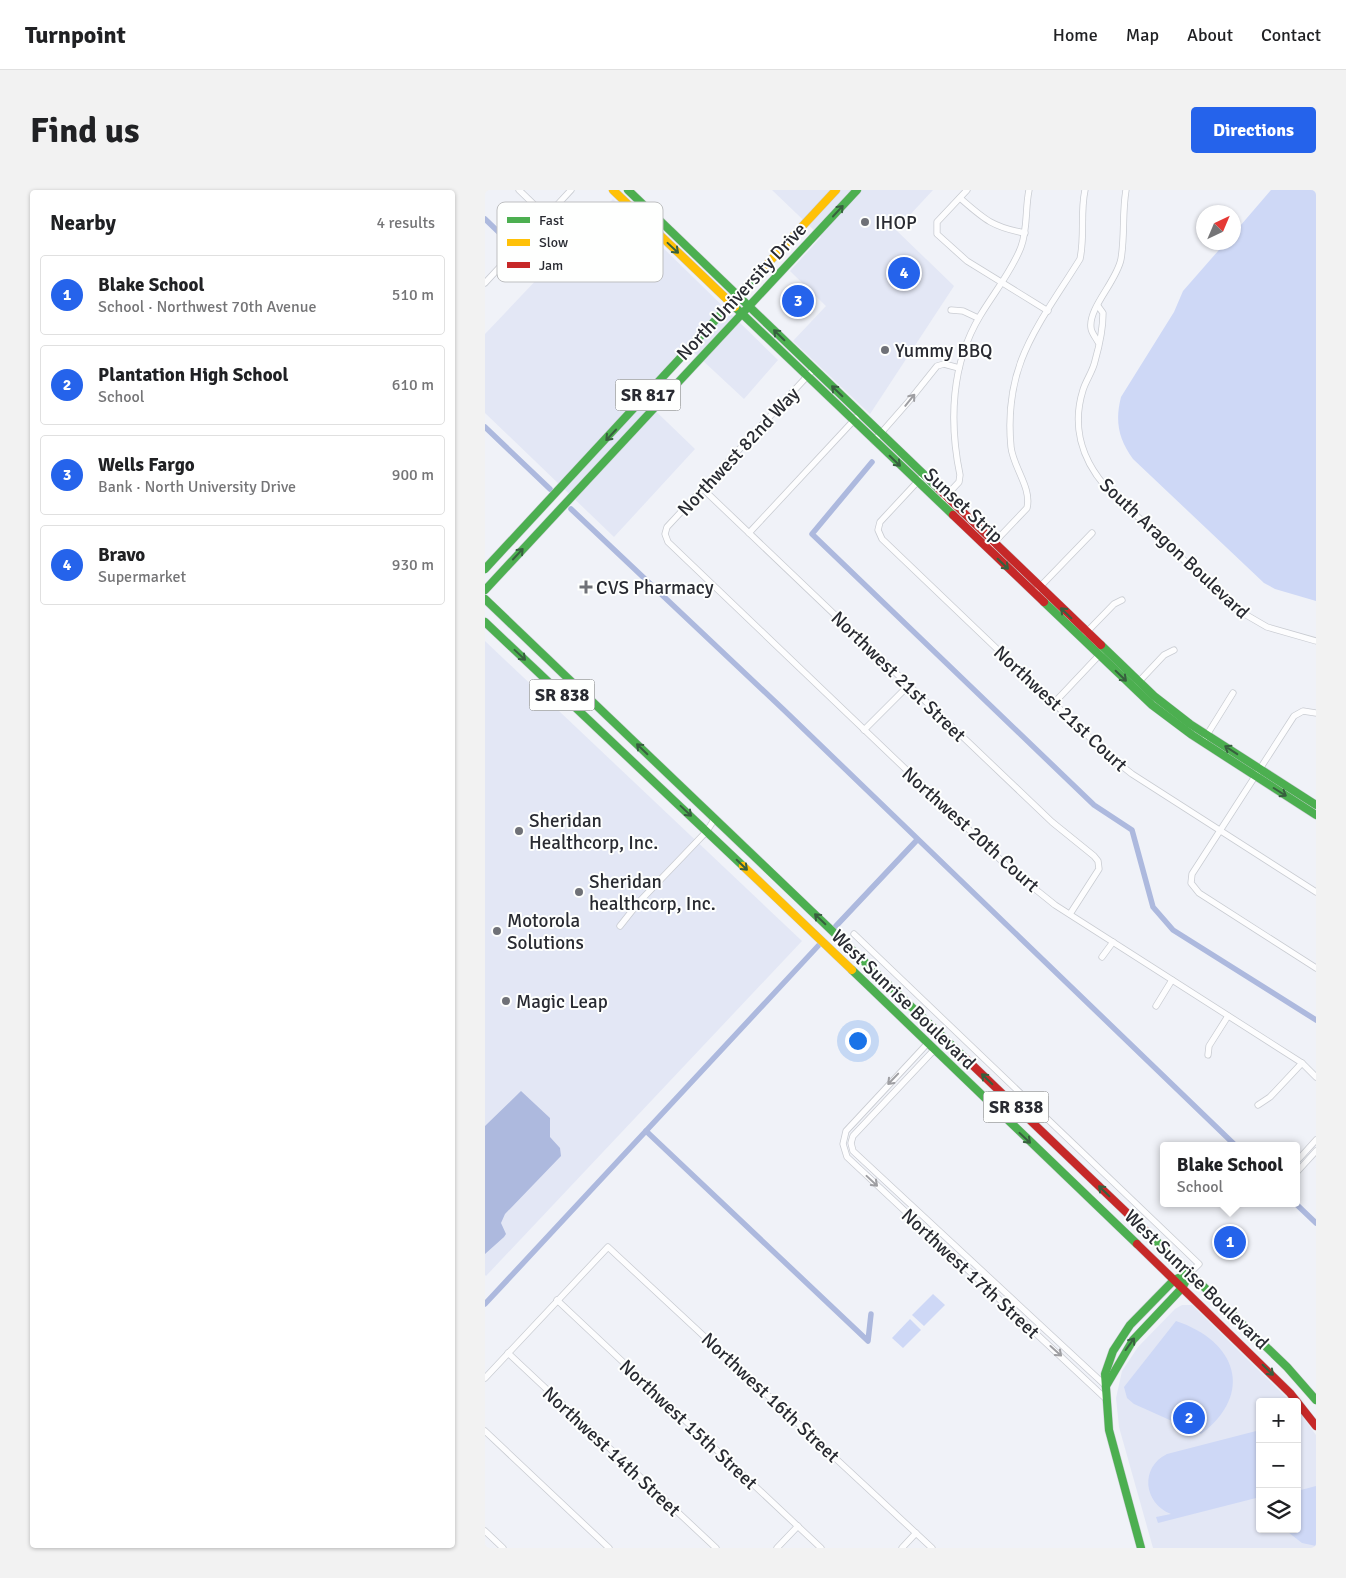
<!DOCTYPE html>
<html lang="en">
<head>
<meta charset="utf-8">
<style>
  :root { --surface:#fff; --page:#f2f2f2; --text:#202124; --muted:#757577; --line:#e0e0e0; --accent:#2563eb }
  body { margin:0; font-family:Signika,sans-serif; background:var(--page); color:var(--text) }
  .controls { position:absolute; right:15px; bottom:15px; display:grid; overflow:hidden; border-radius:5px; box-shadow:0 1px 4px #0004 }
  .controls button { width:45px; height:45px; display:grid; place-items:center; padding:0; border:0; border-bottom:1px solid var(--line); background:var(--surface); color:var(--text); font:25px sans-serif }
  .compass { position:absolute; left:711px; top:15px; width:45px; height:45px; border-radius:50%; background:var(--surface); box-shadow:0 1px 4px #0004; rotate:44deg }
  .you { position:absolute; left:372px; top:850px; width:18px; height:18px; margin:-12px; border:4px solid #fff; border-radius:50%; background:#1a73e8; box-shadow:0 0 0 8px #1a73e833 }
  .badge { display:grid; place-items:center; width:32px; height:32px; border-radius:50%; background:var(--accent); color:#fff; font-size:16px; font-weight:700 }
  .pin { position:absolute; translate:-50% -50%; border:2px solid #fff; box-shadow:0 1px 5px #0006 }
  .popup { position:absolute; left:675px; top:952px; width:140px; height:65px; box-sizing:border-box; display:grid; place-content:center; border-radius:5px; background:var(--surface); filter:drop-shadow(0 1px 4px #0005); font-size:16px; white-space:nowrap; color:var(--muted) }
  .popup b { font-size:19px; color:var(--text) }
  .popup::after { content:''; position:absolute; left:50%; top:100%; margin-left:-10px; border:10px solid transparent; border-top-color:var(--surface) }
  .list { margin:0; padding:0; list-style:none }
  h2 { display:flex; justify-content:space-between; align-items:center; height:65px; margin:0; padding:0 20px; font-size:21px }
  h2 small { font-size:16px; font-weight:400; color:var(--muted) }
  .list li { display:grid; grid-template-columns:32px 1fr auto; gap:15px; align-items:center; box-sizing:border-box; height:80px; margin:0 10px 10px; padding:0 10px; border:1px solid var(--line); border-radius:5px }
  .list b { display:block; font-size:19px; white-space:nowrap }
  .list p { margin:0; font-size:16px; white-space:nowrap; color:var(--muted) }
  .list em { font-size:16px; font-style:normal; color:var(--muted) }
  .icon { flex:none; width:28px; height:28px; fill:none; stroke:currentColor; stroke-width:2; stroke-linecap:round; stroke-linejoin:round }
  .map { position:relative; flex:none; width:831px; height:1358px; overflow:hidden; border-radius:5px }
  header { display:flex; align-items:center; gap:30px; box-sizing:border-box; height:70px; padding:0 25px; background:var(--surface); border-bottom:1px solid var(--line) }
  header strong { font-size:24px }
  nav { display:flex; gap:28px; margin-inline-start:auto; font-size:18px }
  .intro { display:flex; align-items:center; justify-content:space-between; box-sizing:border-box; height:120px; padding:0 30px }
  h1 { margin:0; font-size:35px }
  .button { padding:12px 22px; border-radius:5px; background:var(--accent); color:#fff; font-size:18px; font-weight:700 }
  main { display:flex; gap:30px; padding:0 30px }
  aside { flex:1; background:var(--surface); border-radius:5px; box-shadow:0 1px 4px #0004 }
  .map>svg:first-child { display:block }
</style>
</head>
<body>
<header>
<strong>Turnpoint</strong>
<nav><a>Home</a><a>Map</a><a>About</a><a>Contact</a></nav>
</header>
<div class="intro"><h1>Find us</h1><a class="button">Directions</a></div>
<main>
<aside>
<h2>Nearby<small>4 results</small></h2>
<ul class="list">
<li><span class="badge">1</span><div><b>Blake School</b><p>School · Northwest 70th Avenue</p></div><em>510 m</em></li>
<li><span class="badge">2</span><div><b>Plantation High School</b><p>School</p></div><em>610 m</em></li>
<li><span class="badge">3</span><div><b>Wells Fargo</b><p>Bank · North University Drive</p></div><em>900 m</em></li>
<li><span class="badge">4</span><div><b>Bravo</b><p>Supermarket</p></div><em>930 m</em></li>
</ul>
</aside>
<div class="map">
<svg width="831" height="1358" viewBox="0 0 831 1358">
  <rect width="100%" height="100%" fill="#f0f2f8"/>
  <g fill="#e3e7f5">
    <path d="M287 0H448L411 40 469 96 385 224 308 151 341 116 305 81 336 47Z"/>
    <path d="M128 9 293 170 259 209 201 155 155 206 210 259 129 347 0 223V144Z"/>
    <path d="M0 451 317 751 1 1086 0 1085Z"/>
    <path d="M697 1115H707L806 1212H775V1339H812V1219L831 1245V1358H668L634 1237 631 1208 637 1181 653 1157 690 1119Z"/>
  </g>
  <g fill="#ced8f6">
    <path d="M786 0H831V411L790 399 779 393 648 269C633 248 630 231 636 207L689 122 698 101 740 53 748 52 749 43Z"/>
    <path d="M448 1104 460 1115 439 1136 427 1125Z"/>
    <path d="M425 1129 436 1140 418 1158 407 1148Z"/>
    <path d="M691 1131C751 1151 770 1203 716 1244L649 1214 642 1208 639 1197Z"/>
    <path d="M775 1240V1307L673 1333 671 1327 686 1324C658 1313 655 1277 682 1264Z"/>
    <path d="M831 1296V1356L817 1353 799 1339H812V1301Z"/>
  </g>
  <path fill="#adb9de" d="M36 901 65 928V947L75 958 76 966 20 1024 16 1033 21 1044 19 1047 0 1064V936Z"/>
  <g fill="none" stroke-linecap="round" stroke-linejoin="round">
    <g stroke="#adb9de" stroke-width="5.5">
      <path d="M0 29 24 52"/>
      <path d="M0 237 65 299"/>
      <path d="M387 272 327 344 609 615 647 640 668 717 688 740 831 830"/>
      <path d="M86 319 300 521 751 956"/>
      <path d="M351 736 432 650"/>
      <path d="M161 941 383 1151 386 1124"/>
      <path d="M810 1013 831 1033"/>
      <path d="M0 1114 333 756"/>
    </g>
    <defs>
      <g id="street">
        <path d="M34 0 62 27"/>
        <path d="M482 0 452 32V44L482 71 563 121"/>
        <path d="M475 8C499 29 507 37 540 43"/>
        <path d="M0 93 86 0"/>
        <path d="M613 116 618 123C618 137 614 157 610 171 608 181 601 190 598 200 587 235 596 268 620 296L751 419 782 437 831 451"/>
        <path d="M466 120 478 121 493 128"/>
        <path d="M613 152C611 148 606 142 606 138 603 118 632 91 636 69 640 46 637 23 641 0"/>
        <path d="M329 179 182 337 180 344 183 352 524 678 570 715 817 873 831 887"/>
        <path d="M389 251 424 211 452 176 459 174 474 178"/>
        <path d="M435 289 395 332 393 340 397 349 623 565 647 584 831 702"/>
        <path d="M218 299 567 632 609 666 613 671 614 679 585 724"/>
        <path d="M459 308 474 292 475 285C464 232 466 174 495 126 508 104 527 81 536 57 543 38 540 19 544 0"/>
        <path d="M264 343 371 228"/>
        <path d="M503 359 542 318C547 298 528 277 526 257 518 174 554 135 595 69 600 46 595 23 600 0"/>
        <path d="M549 403 607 343"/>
        <path d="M596 448 629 414 637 410"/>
        <path d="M648 498 679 465 689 460"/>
        <path d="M569 513 620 459"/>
        <path d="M831 523 818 521 809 526 707 684 706 693 714 703 831 778"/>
        <path d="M379 540 423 496"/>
        <path d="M720 548 748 503"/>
        <path d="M135 736 154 712 222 641 230 628"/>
        <path d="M369 744 714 1074 705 1083"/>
        <path d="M617 767 628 752"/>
        <path d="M671 816 687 790"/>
        <path d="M442 854 361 941 358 954 362 967 620 1208"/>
        <path d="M449 860 368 946 366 953 368 961 621 1196"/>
        <path d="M723 865 724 856 743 826"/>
        <path d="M773 915 785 907 817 873"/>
        <path d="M811 972 831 950"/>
        <path d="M811 983 831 961"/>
        <path d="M72 1110 336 1358"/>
        <path d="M23 1163 231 1358"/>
        <path d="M0 1188 123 1057 447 1358"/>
        <path d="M0 1241 124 1358"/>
        <path d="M0 1341 18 1358"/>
        <path d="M292 1358 313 1336"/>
        <path d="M417 1358 431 1343"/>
      </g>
      <g id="fast">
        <path d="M143 0 454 299"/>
        <path d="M250 117 468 325"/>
        <path d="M0 379 273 84"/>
        <path d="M0 400 372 0"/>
        <path d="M0 409 480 868"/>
        <path d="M559 412 667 515 707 545 831 625"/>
        <path d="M0 432 258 676"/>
        <path d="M616 455 669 506 705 534 831 615"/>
        <path d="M367 780 652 1054"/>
        <path d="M665 1045 802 1177 831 1210"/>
        <path d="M621 1196 648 1150 697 1098 705 1083"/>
        <path d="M656 1358 624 1240 620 1184 628 1161 645 1135 689 1090 705 1083"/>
      </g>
      <g id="slow">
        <path d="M128 0 250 117"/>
        <path d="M273 84 351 0"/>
        <path d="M258 676 367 780"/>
      </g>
      <g id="jam">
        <path d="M454 299 616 455"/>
        <path d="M468 325 559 412"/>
        <path d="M480 868 665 1045"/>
        <path d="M652 1054 805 1203 831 1236"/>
      </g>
    </defs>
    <use href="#street" stroke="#c9ccd2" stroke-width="7"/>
    <use href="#fast" stroke="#c9ccd2" stroke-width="9"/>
    <use href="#slow" stroke="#c9ccd2" stroke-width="9"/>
    <use href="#jam" stroke="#c9ccd2" stroke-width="9"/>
    <use href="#street" stroke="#fdfdfe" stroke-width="5.5"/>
    <use href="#fast" stroke="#4caf50" stroke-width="8"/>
    <use href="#slow" stroke="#ffc107" stroke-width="8"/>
    <use href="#jam" stroke="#c62828" stroke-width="8"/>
  </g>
  <defs><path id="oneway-shaft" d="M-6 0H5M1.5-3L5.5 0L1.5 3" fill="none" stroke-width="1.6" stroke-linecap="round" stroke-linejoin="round" transform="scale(1.25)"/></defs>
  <g stroke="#37603e">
    <use href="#oneway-shaft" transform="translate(353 21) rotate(-47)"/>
    <use href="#oneway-shaft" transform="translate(188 58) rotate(43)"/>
    <use href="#oneway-shaft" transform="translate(294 145) rotate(-136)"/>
    <use href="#oneway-shaft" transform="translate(352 201) rotate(-136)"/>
    <use href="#oneway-shaft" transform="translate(126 245) rotate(133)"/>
    <use href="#oneway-shaft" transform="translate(410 271) rotate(44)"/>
    <use href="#oneway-shaft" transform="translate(33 364) rotate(-47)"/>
    <use href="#oneway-shaft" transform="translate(518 374) rotate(44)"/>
    <use href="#oneway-shaft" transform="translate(581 423) rotate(-136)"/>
    <use href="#oneway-shaft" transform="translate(35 465) rotate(43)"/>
    <use href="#oneway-shaft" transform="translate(636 486) rotate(44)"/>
    <use href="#oneway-shaft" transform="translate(157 559) rotate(-136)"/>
    <use href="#oneway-shaft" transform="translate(746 560) rotate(-147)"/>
    <use href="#oneway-shaft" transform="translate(795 602) rotate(32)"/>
    <use href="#oneway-shaft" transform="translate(201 621) rotate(43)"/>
    <use href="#oneway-shaft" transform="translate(257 675) rotate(44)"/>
    <use href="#oneway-shaft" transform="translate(335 729) rotate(-136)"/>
    <use href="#oneway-shaft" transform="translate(502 889) rotate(-136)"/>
    <use href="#oneway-shaft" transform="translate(540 948) rotate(43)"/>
    <use href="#oneway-shaft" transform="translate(619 1001) rotate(-136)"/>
    <use href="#oneway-shaft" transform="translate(645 1154) rotate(-54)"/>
    <use href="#oneway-shaft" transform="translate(783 1180) rotate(44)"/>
  </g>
  <g stroke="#9e9ea2">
    <use href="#oneway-shaft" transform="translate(425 210) rotate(-51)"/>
    <use href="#oneway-shaft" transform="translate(408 889) rotate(134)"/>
    <use href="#oneway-shaft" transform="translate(387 991) rotate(43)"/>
    <use href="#oneway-shaft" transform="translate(571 1161) rotate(42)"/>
  </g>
  <g fill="#6f7177" stroke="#fefffe" stroke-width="2">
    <circle cx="380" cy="32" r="5"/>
    <circle cx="400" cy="160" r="5"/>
    <path d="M98.5 389.5h5v5h5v5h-5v5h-5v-5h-5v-5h5z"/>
    <circle cx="34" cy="641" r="5"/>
    <circle cx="94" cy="702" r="5"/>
    <circle cx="12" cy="741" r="5"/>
    <circle cx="21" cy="811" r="5"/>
  </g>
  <g text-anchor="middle" stroke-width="4" stroke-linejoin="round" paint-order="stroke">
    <g fill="#fefffe" stroke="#696b6f" stroke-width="1">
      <rect x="130.5" y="189.5" width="65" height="31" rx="4"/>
      <rect x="44.5" y="489.5" width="65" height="31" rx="4"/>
      <rect x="498.5" y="901.5" width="65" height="31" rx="4"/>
    </g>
    <g font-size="18" font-weight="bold" fill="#292b32">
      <text x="163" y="211">SR 817</text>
      <text x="77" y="511">SR 838</text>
      <text x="531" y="923">SR 838</text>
    </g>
    <g font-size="19" fill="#292b32" stroke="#fefffe" text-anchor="start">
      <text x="390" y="39">IHOP</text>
      <text x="410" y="167">Yummy BBQ</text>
      <text x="111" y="404">CVS Pharmacy</text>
      <text x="44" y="637">Sheridan<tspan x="44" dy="22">Healthcorp, Inc.</tspan></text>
      <text x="104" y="698">Sheridan<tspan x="104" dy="22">healthcorp, Inc.</tspan></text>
      <text x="22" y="737">Motorola<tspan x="22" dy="22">Solutions</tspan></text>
      <text x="31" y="818">Magic Leap</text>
    </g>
    <g font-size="19" fill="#292b32" stroke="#fefffe">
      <text transform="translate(256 101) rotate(-47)" y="7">North University Drive</text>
      <text transform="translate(253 261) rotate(-47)" y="7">Northwest 82nd Way</text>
      <text transform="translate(479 315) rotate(43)" y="7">Sunset Strip</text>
      <text transform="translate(690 358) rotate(43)" y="7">South Aragon Boulevard</text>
      <text transform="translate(414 486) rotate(44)" y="7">Northwest 21st Street</text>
      <text transform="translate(576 518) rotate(43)" y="7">Northwest 21st Court</text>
      <text transform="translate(486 639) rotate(42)" y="7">Northwest 20th Court</text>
      <text transform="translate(419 809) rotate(44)" y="7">West Sunrise Boulevard</text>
      <text transform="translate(486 1083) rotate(43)" y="7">Northwest 17th Street</text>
      <text transform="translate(712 1089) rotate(44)" y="7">West Sunrise Boulevard</text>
      <text transform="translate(286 1207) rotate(43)" y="7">Northwest 16th Street</text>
      <text transform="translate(204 1234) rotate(43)" y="7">Northwest 15th Street</text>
      <text transform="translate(127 1261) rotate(43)" y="7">Northwest 14th Street</text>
    </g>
  </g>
  <rect x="12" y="12" width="166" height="80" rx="8" fill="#fefffe" stroke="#bebfc1" stroke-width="1"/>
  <rect x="22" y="27" width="23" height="6" fill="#4caf50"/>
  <rect x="22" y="49" width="23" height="7" fill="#ffc107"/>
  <rect x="22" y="72" width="23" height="6" fill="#c62828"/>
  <g font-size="14" fill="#292b32">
    <text x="54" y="35">Fast</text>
    <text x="54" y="57">Slow</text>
    <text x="54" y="80">Jam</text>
  </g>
</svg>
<div class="controls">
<button>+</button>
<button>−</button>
<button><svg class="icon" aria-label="layers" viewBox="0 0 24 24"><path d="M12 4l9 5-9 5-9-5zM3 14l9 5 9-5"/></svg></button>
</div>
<svg class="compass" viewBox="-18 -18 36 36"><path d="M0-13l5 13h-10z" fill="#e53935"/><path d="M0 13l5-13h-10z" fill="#757577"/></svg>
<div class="you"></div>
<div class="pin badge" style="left:745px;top:1052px">1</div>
<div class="popup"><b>Blake School</b>School</div>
<div class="pin badge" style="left:704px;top:1228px">2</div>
<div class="pin badge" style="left:313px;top:111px">3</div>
<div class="pin badge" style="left:419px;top:83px">4</div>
</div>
</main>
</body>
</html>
